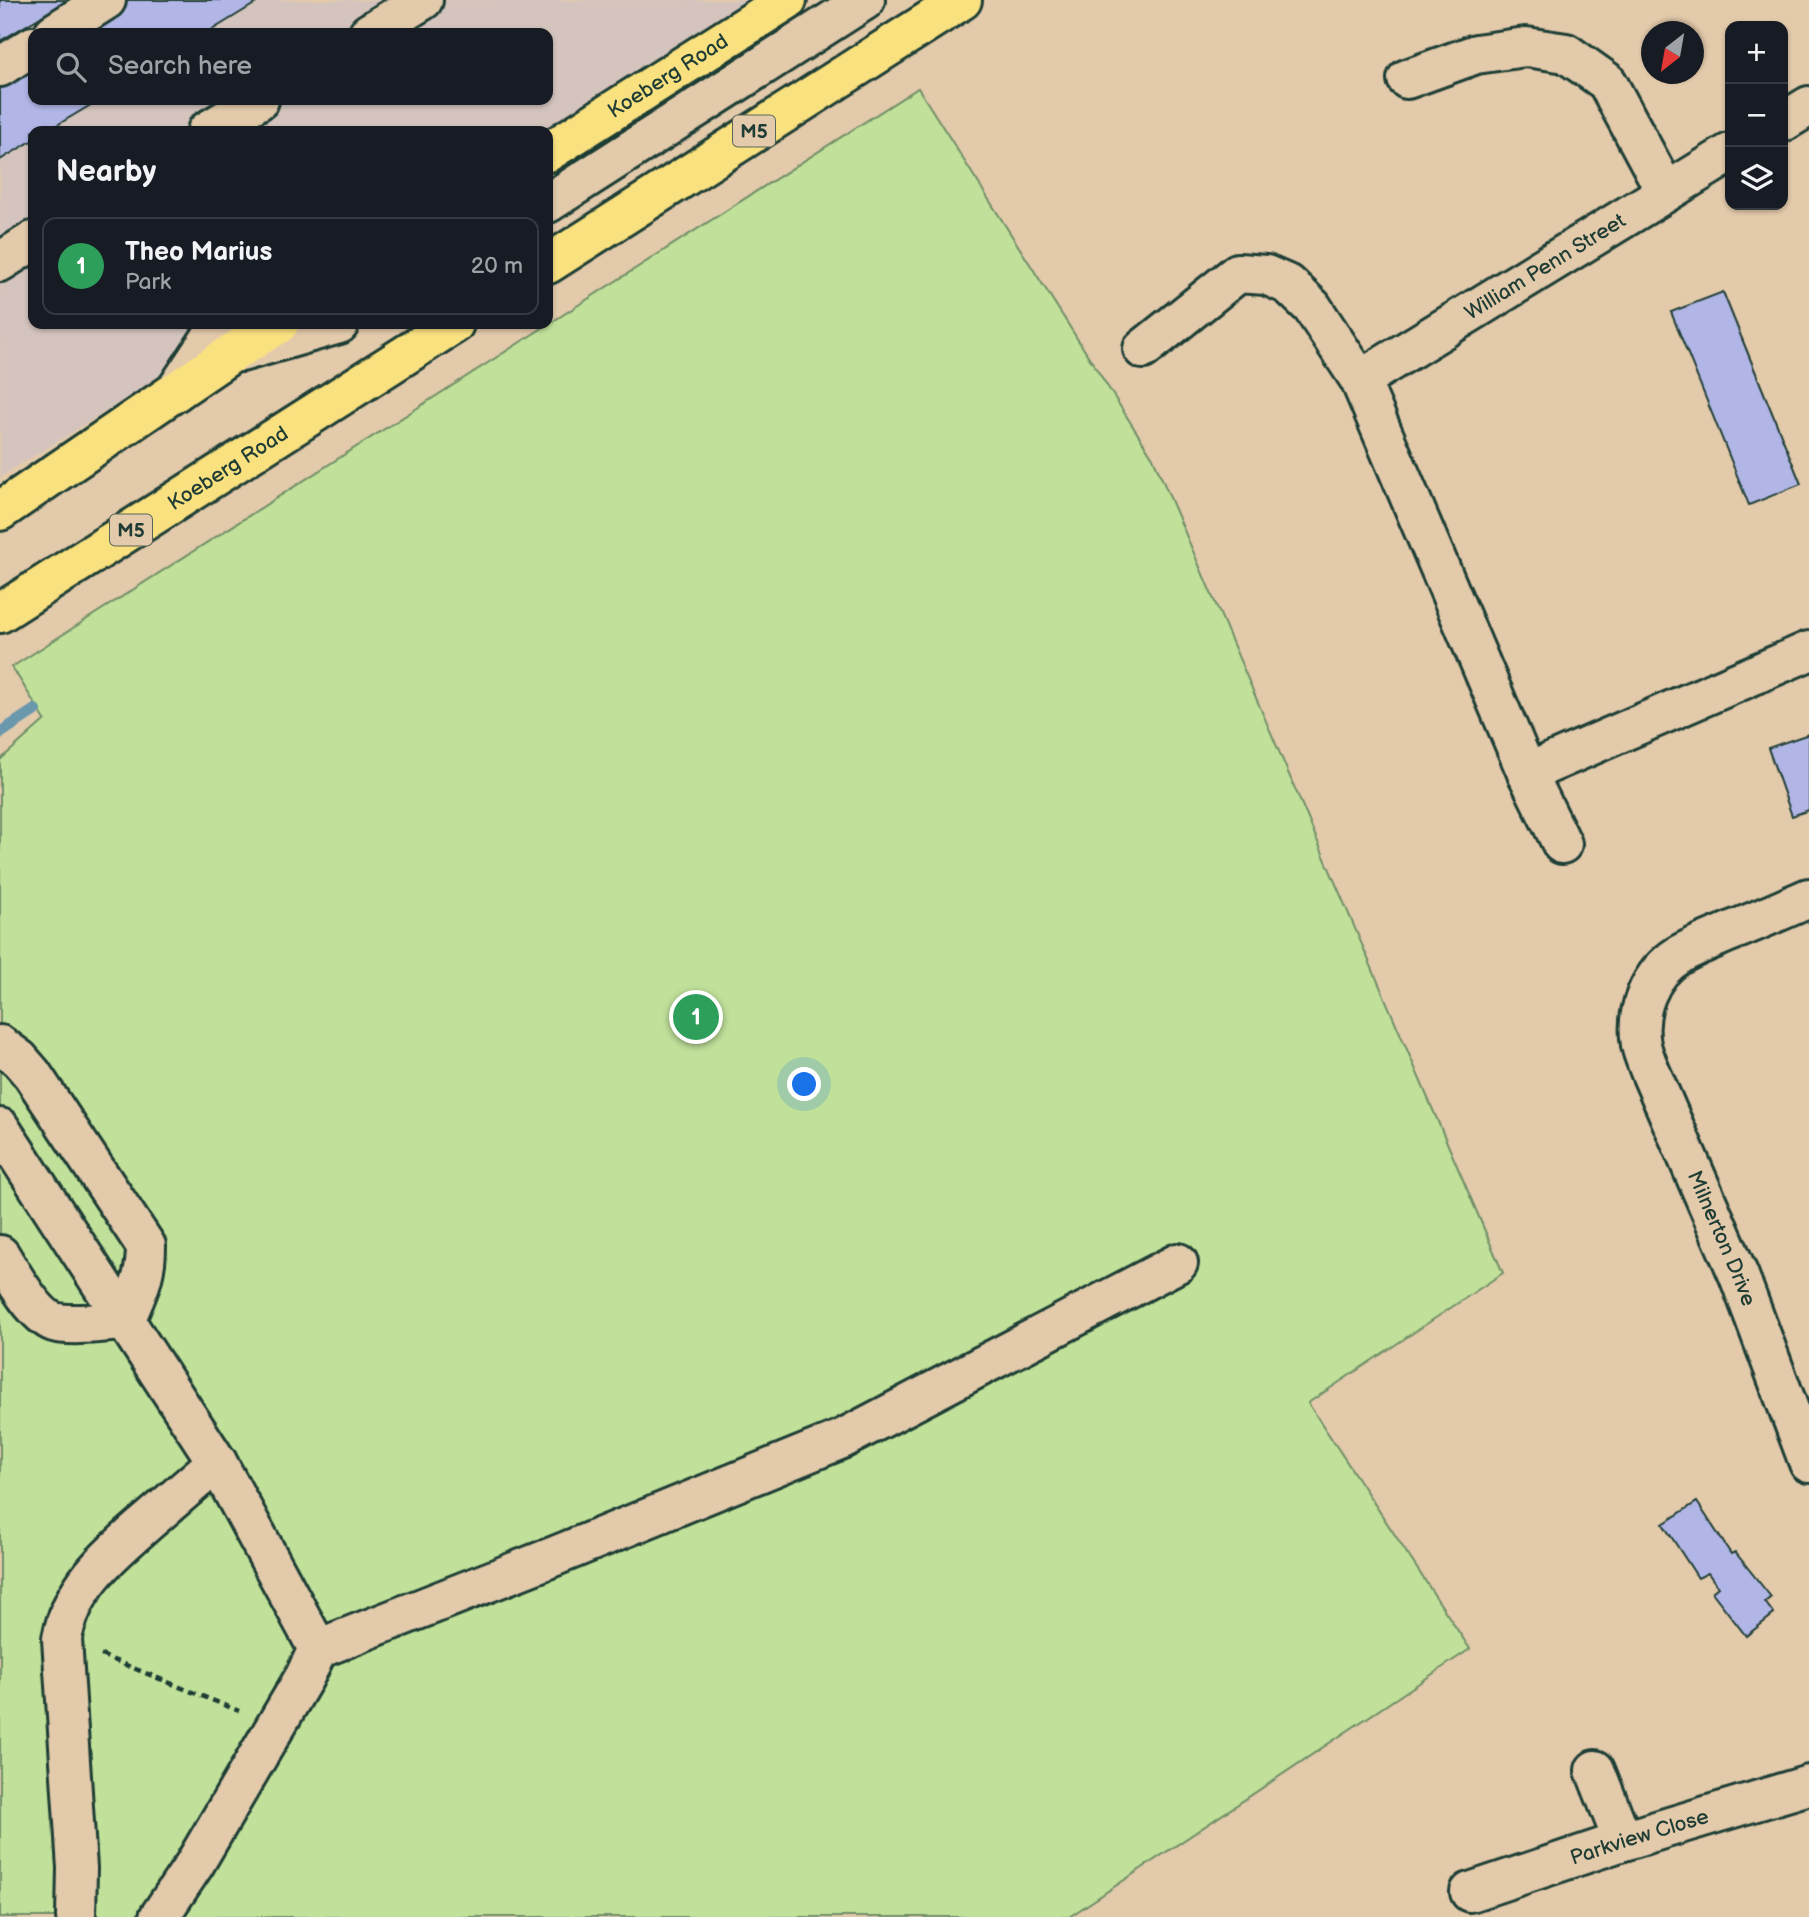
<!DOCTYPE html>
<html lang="en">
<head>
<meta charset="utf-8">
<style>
  :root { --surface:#171b24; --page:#20242c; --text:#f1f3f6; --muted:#9ea1a6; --line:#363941; --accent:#1f6fb2 }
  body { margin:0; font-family:"Balsamiq Sans",sans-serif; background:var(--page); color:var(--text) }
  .controls { position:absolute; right:21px; top:21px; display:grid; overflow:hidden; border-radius:14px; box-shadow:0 2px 5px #0004 }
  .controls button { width:63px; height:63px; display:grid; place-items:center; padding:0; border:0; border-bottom:2px solid var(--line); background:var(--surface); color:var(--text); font:35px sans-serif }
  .compass { position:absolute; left:1641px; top:21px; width:63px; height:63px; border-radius:50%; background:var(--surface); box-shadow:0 2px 5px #0004; rotate:211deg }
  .you { position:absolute; left:805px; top:1085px; width:24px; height:24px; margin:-18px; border:5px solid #fff; border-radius:50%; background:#1a73e8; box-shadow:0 0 0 10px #1a73e833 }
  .badge { display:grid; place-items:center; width:46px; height:46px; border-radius:50%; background:var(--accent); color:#fff; font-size:23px; font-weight:700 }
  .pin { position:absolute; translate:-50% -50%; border:4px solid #fff; box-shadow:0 2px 7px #0006 }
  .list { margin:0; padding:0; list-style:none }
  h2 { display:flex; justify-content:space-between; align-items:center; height:91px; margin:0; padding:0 28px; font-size:30px }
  h2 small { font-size:23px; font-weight:400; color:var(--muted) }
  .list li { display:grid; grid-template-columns:46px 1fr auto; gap:21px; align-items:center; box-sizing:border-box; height:98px; margin:0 14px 14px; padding:0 14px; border:2px solid var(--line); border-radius:14px }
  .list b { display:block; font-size:26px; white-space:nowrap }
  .list p { margin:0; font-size:23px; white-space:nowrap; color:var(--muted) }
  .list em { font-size:23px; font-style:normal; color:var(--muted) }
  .icon { flex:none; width:38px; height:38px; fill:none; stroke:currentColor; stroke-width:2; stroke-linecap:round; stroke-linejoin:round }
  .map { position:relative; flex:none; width:1809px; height:1917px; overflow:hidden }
  .search { position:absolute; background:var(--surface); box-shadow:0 2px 5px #0004; left:28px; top:28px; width:525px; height:77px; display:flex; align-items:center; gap:18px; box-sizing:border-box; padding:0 24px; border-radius:14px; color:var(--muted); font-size:26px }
  .panel { position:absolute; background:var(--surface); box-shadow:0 2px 5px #0004; left:28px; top:126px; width:525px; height:203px; border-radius:14px }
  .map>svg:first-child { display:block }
</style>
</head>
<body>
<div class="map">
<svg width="1809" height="1917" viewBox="0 0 1809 1917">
  <rect width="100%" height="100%" fill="#e3caab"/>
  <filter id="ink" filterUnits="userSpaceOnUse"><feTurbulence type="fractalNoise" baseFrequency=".0143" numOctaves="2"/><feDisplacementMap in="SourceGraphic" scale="14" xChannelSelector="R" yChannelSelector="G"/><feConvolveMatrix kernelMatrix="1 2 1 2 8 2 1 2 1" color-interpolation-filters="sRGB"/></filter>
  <g filter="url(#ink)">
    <path fill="#d4c4bd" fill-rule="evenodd" d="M0 0H764L548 131H33V324H246L0 477ZM33 33H548V100H33Z"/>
    <path fill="#c1e19a" stroke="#708f67" stroke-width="2" d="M918 88 1153 458 1503 1273 1308 1403 1470 1649 1069 1917H0V760L45 720 12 667Z"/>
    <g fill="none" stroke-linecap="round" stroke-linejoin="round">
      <path stroke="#6b98ac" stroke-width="12" d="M0 733 35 710"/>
    </g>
    <g fill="#b2b6e7" stroke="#1f3d34" stroke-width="2">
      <path d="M0 0H69L0 41Z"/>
      <path d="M121 0H261L207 33H68Z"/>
      <path d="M33 55V100H99L47 131H33V140L0 160V76Z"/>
      <path d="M1723 292 1801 484 1749 505 1671 312Z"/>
      <path d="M1809 734V810L1792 816 1768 748Z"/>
      <path d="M1697 1502 1731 1554 1735 1552 1771 1597 1765 1602 1774 1614 1746 1636 1712 1592 1718 1587 1708 1573 1698 1578 1663 1524Z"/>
    </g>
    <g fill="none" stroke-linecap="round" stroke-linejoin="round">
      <defs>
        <g id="minor">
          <path d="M54 33 106 0"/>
          <path d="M369 33 423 0"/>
          <path d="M0 67 33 46"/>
          <path d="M1407 79 1476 54 1526 47 1566 53 1607 82 1666 192"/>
          <path d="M1783 122 1809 106"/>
          <path d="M207 131 259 100"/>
          <path d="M548 203 865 0"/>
          <path d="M0 262 33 241"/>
          <path d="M1143 349 1238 273 1266 275 1289 285 1312 307 1360 380 1527 773 1562 844"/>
          <path d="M241 352 339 324"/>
          <path id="s1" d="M1360 380 1730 153"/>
          <path d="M175 392 220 324"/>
          <path d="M1527 773 1809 651"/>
          <path id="s2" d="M1809 898C1784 909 1759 920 1734 930 1716 938 1696 945 1679 955 1649 974 1635 1011 1641 1045 1643 1054 1647 1063 1650 1071L1739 1276 1809 1463"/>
          <path d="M0 1045 19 1059 32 1074 146 1246C146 1278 137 1292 125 1321 107 1322 70 1327 54 1322 34 1315 11 1273 0 1255"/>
          <path d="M0 1128 217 1462 318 1649 305 1676 194 1865 159 1917"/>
          <path d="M318 1649 555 1556 842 1439 1178 1263"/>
          <path d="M1595 1770 1623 1841"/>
          <path id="s3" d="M1470 1892 1623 1841 1809 1785"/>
          <path d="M76 1917 77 1868 62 1639C72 1584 111 1554 151 1519 173 1500 195 1481 217 1462"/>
        </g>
        <g id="major">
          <path id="s4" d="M548 152 787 0"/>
          <path d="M548 264 962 0"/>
          <path d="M0 511 229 355 279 324"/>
          <path id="s5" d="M0 613 454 324"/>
        </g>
      </defs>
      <use href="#minor" stroke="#1f3d34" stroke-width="44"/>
      <use href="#major" stroke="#1f3d34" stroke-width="44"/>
      <path stroke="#1f3d34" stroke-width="4.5" stroke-dasharray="7 5" stroke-linecap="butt" d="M101 1655 239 1711"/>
      <use href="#minor" stroke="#e3caab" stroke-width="38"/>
      <use href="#major" stroke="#fae180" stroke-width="38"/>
    </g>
  </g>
  <g text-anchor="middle" stroke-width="6" stroke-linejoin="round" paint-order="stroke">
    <g fill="#e3caab" stroke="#5a6758" stroke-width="2">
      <rect x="733" y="115.5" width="42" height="31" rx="5"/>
      <rect x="110" y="514.5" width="42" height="31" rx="5"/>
    </g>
    <g font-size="19" font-weight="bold" fill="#1f3d34">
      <text x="754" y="138">M5</text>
      <text x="131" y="537">M5</text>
    </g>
    <g font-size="21" fill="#1f3d34" stroke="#e3caab">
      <text dy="7" stroke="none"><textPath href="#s4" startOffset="142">Koeberg Road</textPath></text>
      <text dy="7" stroke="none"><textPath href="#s1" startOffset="217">William Penn Street</textPath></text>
      <text dy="7" stroke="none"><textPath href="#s5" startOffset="270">Koeberg Road</textPath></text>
      <text dy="7" stroke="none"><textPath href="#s2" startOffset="455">Milnerton Drive</textPath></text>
      <text dy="7" stroke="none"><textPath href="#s3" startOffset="178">Parkview Close</textPath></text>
    </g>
  </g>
</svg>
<div class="controls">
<button>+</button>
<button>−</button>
<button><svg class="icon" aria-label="layers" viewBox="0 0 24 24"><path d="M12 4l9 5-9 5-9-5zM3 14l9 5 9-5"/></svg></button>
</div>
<svg class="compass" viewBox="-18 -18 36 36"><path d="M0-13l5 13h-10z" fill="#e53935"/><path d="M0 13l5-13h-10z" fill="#9ea1a6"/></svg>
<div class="you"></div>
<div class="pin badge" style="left:696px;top:1017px;background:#2e9e5b">1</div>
<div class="search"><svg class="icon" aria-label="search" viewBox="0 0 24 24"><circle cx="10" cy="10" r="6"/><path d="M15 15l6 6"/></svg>Search here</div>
<section class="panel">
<h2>Nearby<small></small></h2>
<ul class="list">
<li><span class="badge" style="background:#2e9e5b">1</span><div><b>Theo Marius</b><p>Park</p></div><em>20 m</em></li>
</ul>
</section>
</div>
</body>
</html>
